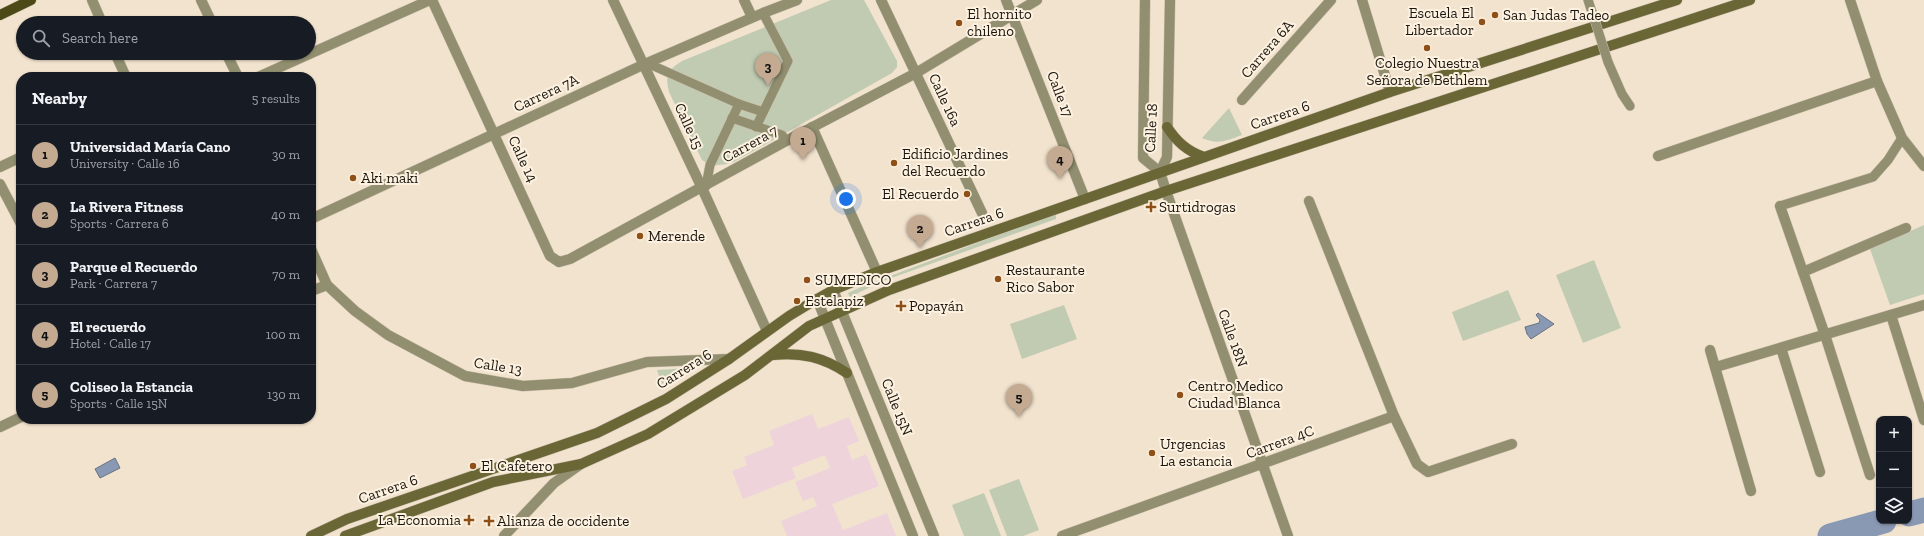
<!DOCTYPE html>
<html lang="en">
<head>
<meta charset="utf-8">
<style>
  :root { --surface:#171b24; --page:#242831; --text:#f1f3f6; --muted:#9ea1a6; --line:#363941; --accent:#c5aa92 }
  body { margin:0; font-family:"Zilla Slab",serif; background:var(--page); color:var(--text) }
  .controls { position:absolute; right:12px; bottom:12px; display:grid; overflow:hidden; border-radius:8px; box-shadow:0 1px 3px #0004 }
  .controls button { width:36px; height:36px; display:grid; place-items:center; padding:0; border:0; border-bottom:1px solid var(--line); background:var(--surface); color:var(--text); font:20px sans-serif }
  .you { position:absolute; left:846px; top:199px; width:14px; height:14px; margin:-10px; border:3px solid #fff; border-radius:50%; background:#1a73e8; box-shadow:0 0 0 6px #1a73e833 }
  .badge { display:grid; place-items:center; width:26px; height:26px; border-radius:50%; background:var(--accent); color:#111; font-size:13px; font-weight:700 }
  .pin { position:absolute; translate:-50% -33px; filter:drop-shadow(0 1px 2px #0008) }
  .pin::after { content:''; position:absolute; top:21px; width:14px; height:12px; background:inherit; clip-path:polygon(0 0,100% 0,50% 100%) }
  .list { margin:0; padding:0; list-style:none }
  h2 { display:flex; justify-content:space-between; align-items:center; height:52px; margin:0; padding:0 16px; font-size:17px }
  h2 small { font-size:13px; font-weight:400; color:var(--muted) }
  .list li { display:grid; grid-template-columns:26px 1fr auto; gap:12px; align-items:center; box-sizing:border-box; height:60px; padding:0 16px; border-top:1px solid var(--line) }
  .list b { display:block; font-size:15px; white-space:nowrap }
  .list p { margin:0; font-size:13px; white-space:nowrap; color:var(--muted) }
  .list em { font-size:13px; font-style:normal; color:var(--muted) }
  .icon { flex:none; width:22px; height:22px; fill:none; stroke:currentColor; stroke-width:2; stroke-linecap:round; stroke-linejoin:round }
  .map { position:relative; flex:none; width:1924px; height:536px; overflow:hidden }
  .search { position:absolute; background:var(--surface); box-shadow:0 1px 3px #0004; left:16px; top:16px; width:300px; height:44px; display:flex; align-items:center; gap:10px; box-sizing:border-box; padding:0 14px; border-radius:22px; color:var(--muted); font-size:15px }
  .panel { position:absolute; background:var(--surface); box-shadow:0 1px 3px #0004; left:16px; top:72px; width:300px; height:352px; border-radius:16px }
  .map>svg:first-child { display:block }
</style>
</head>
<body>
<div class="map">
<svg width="1924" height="536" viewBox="0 0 1924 536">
  <rect width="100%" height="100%" fill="#f2e3ce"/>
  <path fill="#eed4da" d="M812 414 818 429 849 417 859 441 847 446 852 460 866 454 879 486 832 504 843 530 887 513 896 536H787L781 521 817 506 813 497 803 501 795 482 830 468 825 455 792 468 796 478 743 499 732 471 747 465 744 457 774 445 769 431Z"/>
  <g fill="#c1cbb2">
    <path d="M831 0H864L897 61V67L892 73 734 162C722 165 713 168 702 160L669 92C665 74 667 71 682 61Z"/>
    <path d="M1229 108 1242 135C1226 141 1218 145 1202 138Z"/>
    <path d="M1056 213V219L883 281 850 297 848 293 861 287Z"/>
    <path d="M1924 225V294L1890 305 1870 249Z"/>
    <path d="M1594 260 1621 328 1583 343 1556 275Z"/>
    <path d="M1508 290 1521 320 1463 341 1452 312Z"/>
    <path d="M1064 305 1077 339 1022 359 1010 324Z"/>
    <path d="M690 368 662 384 657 370Z"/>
    <path d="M1019 479 1039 530 1023 536H1007L989 490Z"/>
    <path d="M984 493 1001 536H964L952 505Z"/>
  </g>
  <g fill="#8a99b3" stroke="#697282">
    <path d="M1538 313 1554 324 1531 339 1527 334 1525 327 1539 323 1540 320 1536 315Z"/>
    <path d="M115 458 120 468 100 478 95 469Z"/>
  </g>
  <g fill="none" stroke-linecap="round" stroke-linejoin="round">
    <g stroke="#8a99b3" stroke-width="25">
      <path d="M1909 514 1924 510"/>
      <path d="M1830 536 1884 521"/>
    </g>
    <defs>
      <g id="pedestrian">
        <path d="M1588 0 1595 21"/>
        <path d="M1608 62 1622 94 1630 106"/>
        <path d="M647 63 739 104 763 112"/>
        <path d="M732 118 782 135 786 141"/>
        <path d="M756 127 788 61 763 13"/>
        <path d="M706 186 710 165 739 104"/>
        <path d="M1780 206 1873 177 1888 160 1902 138"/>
      </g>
      <g id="minor">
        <path d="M92 0 102 23"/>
        <path d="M201 0 212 23"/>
        <path d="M432 0 550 256 559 262 570 259 786 141 916 73 1037 0"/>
        <path d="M613 0 702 188 767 331"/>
        <path d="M744 0 752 17"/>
        <path d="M881 0 982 213"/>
        <path d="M1006 0 1085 199"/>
        <path d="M1362 0 1390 92"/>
        <path d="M1850 0 1877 81 1902 138 1924 166"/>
        <path d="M115 53 126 77"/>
        <path d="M226 53 238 77"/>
        <path d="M258 77 430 0"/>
        <path d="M1242 100 1331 0"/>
        <path d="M812 127 877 272"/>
        <path d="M1658 156 1877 81"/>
        <path d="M0 167 21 157"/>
        <path d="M0 184 21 224"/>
        <path d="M1166 191 1288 536"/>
        <path d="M1309 201 1394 416 1417 464 1428 472 1512 444"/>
        <path d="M1780 206 1825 335 1870 475"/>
        <path d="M311 219 647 63 763 13 797 0"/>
        <path d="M311 249 327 285 355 311 388 335 465 376 523 386 572 383 647 362 729 359"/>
        <path d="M1803 272 1906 228"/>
        <path d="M311 291 327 285"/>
        <path d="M1891 315 1924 420"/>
        <path d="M1781 348 1820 472"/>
        <path d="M1710 350 1751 491"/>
        <path d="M1716 367 1924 305"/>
        <path d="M0 427 21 417"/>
        <path d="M504 536 554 483 581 464"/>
        <path d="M1062 536 1394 416"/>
      </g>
      <g id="tertiary">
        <path d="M1145 0 1143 158 1160 172"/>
        <path d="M1160 172 1167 157 1170 0"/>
        <path d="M1160 172 1166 191"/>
        <path d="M833 290 934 536"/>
        <path d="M817 299 913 536"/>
      </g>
      <g id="secondary">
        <path d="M1167 127C1177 142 1187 151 1204 157"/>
        <path d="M773 355C801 352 823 357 847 373"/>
        <path d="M311 536 347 519 597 433 666 399 729 359 789 316 817 299 833 290 877 272 1390 92 1677 0"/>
        <path d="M345 536 493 482 581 464 648 434 745 375 809 326 889 290 1166 191 1750 0"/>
      </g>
      <path id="primary" d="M0 15 31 0"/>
    </defs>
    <use href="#pedestrian" stroke="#cbbeac" stroke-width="10"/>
    <use href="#minor" stroke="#cbbeac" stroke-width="11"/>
    <use href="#tertiary" stroke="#cbbeac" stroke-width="11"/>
    <use href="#secondary" stroke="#cbbeac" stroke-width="11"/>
    <use href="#primary" stroke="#cbbeac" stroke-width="11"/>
    <use href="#pedestrian" stroke="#918f6f" stroke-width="9"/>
    <use href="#minor" stroke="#918f6f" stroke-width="10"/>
    <use href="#tertiary" stroke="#918f6f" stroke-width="10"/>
    <use href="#secondary" stroke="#6a6635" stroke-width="10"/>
    <use href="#primary" stroke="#4d4916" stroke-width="10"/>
    <defs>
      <path id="pedestrian-bridge" d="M1595 21 1608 62"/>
    </defs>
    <use href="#pedestrian-bridge" stroke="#cbbeac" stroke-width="10" stroke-linecap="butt"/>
    <use href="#pedestrian-bridge" stroke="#918f6f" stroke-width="9"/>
  </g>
  <g fill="#8f5017" stroke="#fdf1e0" stroke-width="1.5">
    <circle cx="1495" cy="15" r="4"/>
    <circle cx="1482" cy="22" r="4"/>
    <circle cx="959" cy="23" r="4"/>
    <circle cx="1427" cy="48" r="4"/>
    <circle cx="894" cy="163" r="4"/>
    <circle cx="353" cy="178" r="4"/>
    <circle cx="967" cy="194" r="4"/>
    <path d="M1149 201h4v4h4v4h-4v4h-4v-4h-4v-4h4z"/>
    <circle cx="640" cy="236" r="4"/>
    <circle cx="998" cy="279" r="4"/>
    <circle cx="807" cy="280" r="4"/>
    <circle cx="797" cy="301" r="4"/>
    <path d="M899 300h4v4h4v4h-4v4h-4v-4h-4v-4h4z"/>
    <circle cx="1180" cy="395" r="4"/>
    <circle cx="1152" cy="453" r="4"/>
    <circle cx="473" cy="466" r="4"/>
    <path d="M467 514h4v4h4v4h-4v4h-4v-4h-4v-4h4z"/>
    <path d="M487 515h4v4h4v4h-4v4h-4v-4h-4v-4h4z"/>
  </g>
  <g text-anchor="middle" stroke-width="4" stroke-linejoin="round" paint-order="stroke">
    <g font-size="15" fill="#1b160f" stroke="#fdf1e0" text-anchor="start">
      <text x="1474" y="18" text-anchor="end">Escuela El<tspan x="1474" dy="17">Libertador</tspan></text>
      <text x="967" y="19">El hornito<tspan x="967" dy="17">chileno</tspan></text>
      <text x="1503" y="20">San Judas Tadeo</text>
      <text x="1427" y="68" text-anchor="middle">Colegio Nuestra<tspan x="1427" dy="17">Señora de Bethlem</tspan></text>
      <text x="902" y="159">Edificio Jardines<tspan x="902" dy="17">del Recuerdo</tspan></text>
      <text x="361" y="183">Aki maki</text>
      <text x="959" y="199" text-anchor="end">El Recuerdo</text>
      <text x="1159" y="212">Surtidrogas</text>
      <text x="648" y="241">Merende</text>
      <text x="1006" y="275">Restaurante<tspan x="1006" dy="17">Rico Sabor</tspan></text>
      <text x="815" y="285">SUMEDICO</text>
      <text x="805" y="306">Estelapiz</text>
      <text x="909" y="311">Popayán</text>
      <text x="1188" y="391">Centro Medico<tspan x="1188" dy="17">Ciudad Blanca</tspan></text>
      <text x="1160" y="449">Urgencias<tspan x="1160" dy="17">La estancia</tspan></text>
      <text x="481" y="471">El Cafetero</text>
      <text x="461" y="525" text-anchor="end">La Economia</text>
      <text x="497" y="526">Alianza de occidente</text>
    </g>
    <g font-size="15" fill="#1b160f" stroke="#fdf1e0">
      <text transform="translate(1267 49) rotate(-49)" y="5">Carrera 6A</text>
      <text transform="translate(546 93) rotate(-25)" y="5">Carrera 7A</text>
      <text transform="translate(1060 94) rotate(69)" y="5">Calle 17</text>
      <text transform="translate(945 100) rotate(65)" y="5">Calle 16a</text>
      <text transform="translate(1280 115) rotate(-19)" y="5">Carrera 6</text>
      <text transform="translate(689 126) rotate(65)" y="5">Calle 15</text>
      <text transform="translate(1151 128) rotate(-87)" y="5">Calle 18</text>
      <text transform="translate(750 144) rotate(-29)" y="5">Carrera 7</text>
      <text transform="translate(523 159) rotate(65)" y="5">Calle 14</text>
      <text transform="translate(974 222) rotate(-19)" y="5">Carrera 6</text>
      <text transform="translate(1233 338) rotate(70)" y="5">Calle 18N</text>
      <text transform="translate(498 366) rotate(9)" y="5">Calle 13</text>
      <text transform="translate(684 369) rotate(-32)" y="5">Carrera 6</text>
      <text transform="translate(897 407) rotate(68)" y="5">Calle 15N</text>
      <text transform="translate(1280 442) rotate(-20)" y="5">Carrera 4C</text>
      <text transform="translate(388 489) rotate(-19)" y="5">Carrera 6</text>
    </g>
  </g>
</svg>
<div class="controls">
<button>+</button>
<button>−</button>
<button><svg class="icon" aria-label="layers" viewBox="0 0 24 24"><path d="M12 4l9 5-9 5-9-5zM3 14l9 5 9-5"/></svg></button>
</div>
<div class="you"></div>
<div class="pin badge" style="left:803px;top:160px">1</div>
<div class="pin badge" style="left:920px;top:248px">2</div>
<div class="pin badge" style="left:768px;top:86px">3</div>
<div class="pin badge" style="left:1060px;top:179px">4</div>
<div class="pin badge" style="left:1019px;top:417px">5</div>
<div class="search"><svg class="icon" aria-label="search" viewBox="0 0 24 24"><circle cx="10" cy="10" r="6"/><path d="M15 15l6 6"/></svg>Search here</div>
<section class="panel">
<h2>Nearby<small>5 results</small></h2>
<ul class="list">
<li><span class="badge">1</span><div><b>Universidad María Cano</b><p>University · Calle 16</p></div><em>30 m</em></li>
<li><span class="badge">2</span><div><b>La Rivera Fitness</b><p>Sports · Carrera 6</p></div><em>40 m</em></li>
<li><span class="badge">3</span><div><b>Parque el Recuerdo</b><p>Park · Carrera 7</p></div><em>70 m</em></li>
<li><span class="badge">4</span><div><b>El recuerdo</b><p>Hotel · Calle 17</p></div><em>100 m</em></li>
<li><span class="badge">5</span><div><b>Coliseo la Estancia</b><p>Sports · Calle 15N</p></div><em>130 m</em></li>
</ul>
</section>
</div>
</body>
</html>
